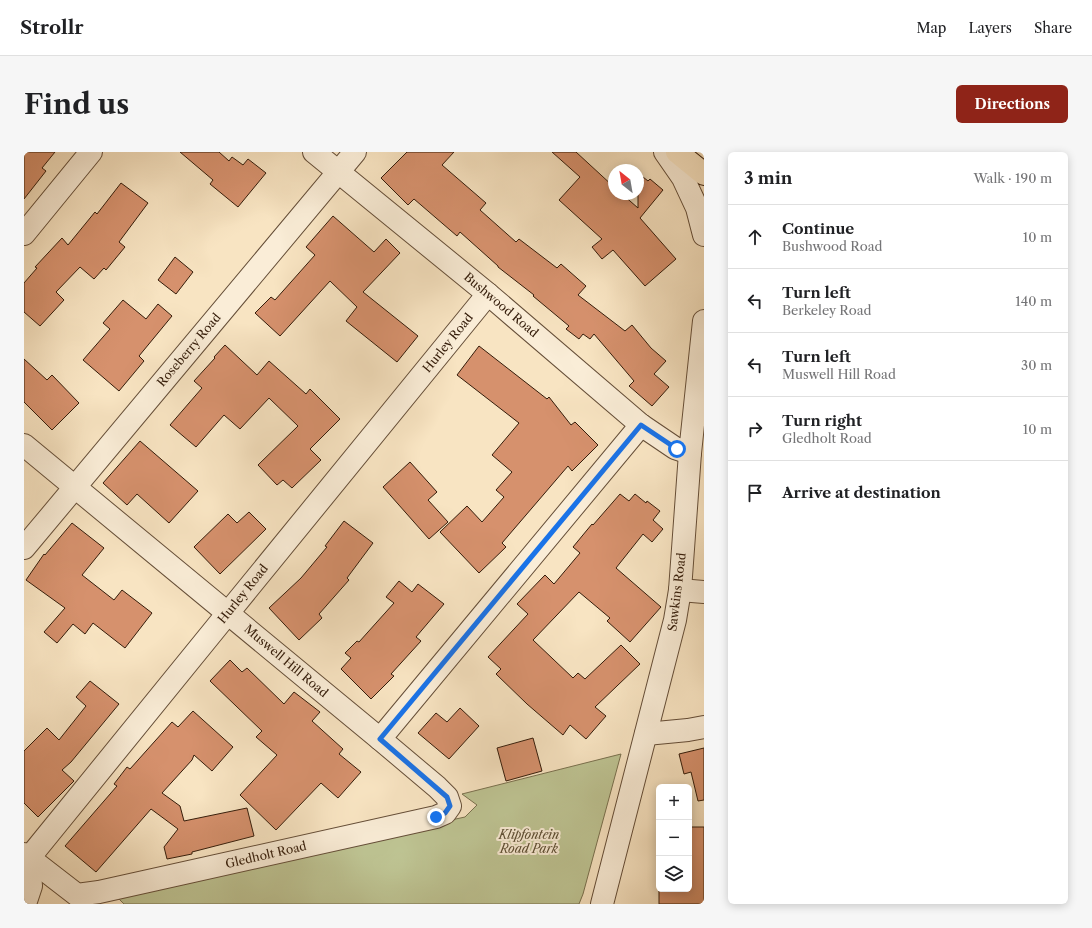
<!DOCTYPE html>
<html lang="en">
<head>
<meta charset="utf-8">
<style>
  :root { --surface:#fff; --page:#f6f6f6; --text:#202124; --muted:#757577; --line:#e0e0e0; --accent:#8f2418 }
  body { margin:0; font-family:"Libre Caslon Text",serif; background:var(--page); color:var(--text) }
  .controls { position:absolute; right:12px; bottom:12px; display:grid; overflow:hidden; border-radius:6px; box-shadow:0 2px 10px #0003 }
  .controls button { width:36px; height:36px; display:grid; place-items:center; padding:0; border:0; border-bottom:1px solid var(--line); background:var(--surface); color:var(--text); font:20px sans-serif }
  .compass { position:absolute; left:584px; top:12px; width:36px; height:36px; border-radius:50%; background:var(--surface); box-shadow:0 2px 10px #0003; rotate:329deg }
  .stop { position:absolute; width:12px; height:12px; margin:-9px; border:3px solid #1a73e8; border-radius:50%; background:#fff }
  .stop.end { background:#1a73e8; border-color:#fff; box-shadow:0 1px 4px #0008 }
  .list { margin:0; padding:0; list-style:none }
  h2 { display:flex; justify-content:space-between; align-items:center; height:52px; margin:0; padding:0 16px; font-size:17px }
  h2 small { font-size:13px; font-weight:400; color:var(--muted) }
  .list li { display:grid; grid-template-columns:26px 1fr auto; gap:12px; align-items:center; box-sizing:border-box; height:64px; padding:0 16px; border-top:1px solid var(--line) }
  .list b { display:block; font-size:15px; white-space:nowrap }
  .list p { margin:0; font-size:13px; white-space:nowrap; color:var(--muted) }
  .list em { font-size:13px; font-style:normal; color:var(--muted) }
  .icon { flex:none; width:22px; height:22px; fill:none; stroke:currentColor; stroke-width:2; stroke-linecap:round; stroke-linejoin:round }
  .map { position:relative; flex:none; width:680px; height:752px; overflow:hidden; border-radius:6px }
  header { display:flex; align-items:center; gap:24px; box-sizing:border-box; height:56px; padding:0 20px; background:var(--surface); border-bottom:1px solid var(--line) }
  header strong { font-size:19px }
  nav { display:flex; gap:22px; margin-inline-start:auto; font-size:14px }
  .intro { display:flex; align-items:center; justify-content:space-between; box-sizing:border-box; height:96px; padding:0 24px }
  h1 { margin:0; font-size:28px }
  .button { padding:10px 18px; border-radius:6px; background:var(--accent); color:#fff; font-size:14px; font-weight:700 }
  main { display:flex; gap:24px; padding:0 24px }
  aside { flex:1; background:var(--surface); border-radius:6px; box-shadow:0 2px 10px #0003 }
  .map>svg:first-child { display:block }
</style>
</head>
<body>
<header>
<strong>Strollr</strong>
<nav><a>Map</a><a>Layers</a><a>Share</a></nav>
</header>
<div class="intro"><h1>Find us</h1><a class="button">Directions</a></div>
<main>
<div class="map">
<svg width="680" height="752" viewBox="0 0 680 752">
  <rect width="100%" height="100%" fill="#f8e4c2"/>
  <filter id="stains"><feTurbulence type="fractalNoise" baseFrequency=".005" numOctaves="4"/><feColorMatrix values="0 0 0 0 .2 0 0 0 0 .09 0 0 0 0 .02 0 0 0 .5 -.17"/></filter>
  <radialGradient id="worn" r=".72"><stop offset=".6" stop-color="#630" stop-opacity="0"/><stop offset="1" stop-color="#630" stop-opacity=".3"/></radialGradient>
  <path fill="#bec493" stroke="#79704e" d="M597 602 559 742 555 752H100L89 741 441 665 453 653 438 642Z"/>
  <g fill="#d6916d" stroke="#341c0a">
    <path d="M0 0H31L18 16 22 19 0 47Z"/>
    <path d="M156 0H195L205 9 208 5 219 13 224 7 242 21 214 55 186 32 189 28Z"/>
    <path d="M383 0H430L418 13 462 51 456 58 492 90 495 87 533 116 537 112 562 134 554 143 601 179 608 173 627 196 642 209 630 222 645 235 628 254 605 234 610 229 570 182 566 187 559 182 555 187 542 177 545 174 509 144 510 143 474 115V114L436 80 433 84 390 47 384 53 357 26Z"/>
    <path d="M528 0H552L590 35V42H598L614 56V21L624 29 626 27 639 38 616 66 652 107 621 134 589 98 578 107 568 95 578 87 535 48 556 25Z"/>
    <path d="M97 31 124 51 95 90 101 95 82 118 80 116 70 127 56 115 32 140 40 148 16 174 0 160V131L13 116 11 115 38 86 44 93 71 60 73 62Z"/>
    <path d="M309 64 350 100 362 87 376 101 339 140 394 184 373 210 322 169 333 155 306 129 256 184 231 161 247 145 251 148 291 103 282 95Z"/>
    <path d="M151 105 169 120 152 142 134 128Z"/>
    <path d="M99 148 122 167 134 152 148 164 115 204 120 209 95 239 59 208 86 177 79 171Z"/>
    <path d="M201 193 233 223 245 209 282 242 286 237 316 267 286 297 297 308 268 336 259 328 253 333 234 313 274 274 245 246 216 277 200 263 172 295 146 273 178 236 170 229 191 206 190 205Z"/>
    <path d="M455 194 523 247 525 245 547 273 551 270 574 293 548 319 544 314 478 391 482 395 455 421 416 380 443 354 458 370 480 345 472 338 488 320 468 303 495 271 433 223Z"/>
    <path d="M0 207 23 228 28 223 55 251 28 278 0 250Z"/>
    <path d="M116 289 174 339 145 371 113 342 103 353 79 331Z"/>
    <path d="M386 310 413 340 404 348 424 370 405 387 359 335Z"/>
    <path d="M596 342 605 349 611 342 622 351 623 349 636 359 629 368 639 377 628 390 619 382 592 416 637 455 606 490 583 469 586 466 555 440 509 488 549 526 554 521 561 527 597 493 616 512 571 555 582 564 562 587 546 573 539 583 503 552 472 522 477 517 464 505 504 462 493 452 521 423 530 432 556 401 549 395 568 372 569 373Z"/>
    <path d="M225 360 242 377 196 422 170 395 204 362 213 371Z"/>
    <path d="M320 369 349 391 323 426 325 428 295 462 298 466 275 488 245 456 277 426 303 395 301 394Z"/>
    <path d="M48 371 80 396 58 423 90 448 98 438 128 461 101 496 69 471 61 482 49 472 33 491 20 480 41 456 2 428 20 402 21 403Z"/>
    <path d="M375 429 388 440 394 432 420 452 392 485 397 489 367 522 370 524 347 547 317 517 327 506 321 501 333 489 335 490 370 451 362 445Z"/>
    <path d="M206 508 218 520 223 516 260 552 270 540 296 560 288 569 319 597 315 602 337 620 314 646 297 631 252 678 216 643 253 603 232 585 238 579 186 529Z"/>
    <path d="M66 529 95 552 47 610 38 618 50 629 14 665 0 651V599L23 576 35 588 62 554 52 545Z"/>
    <path d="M436 556 455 574 425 607 394 581 412 561 423 570Z"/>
    <path d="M169 559 209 595 188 619 170 603 168 608 138 641 156 654 160 669 223 656 230 684 168 700V702L143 707 140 695 154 677 127 657 72 720 41 694 93 634 90 632 103 615 106 617 148 570 154 575Z"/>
    <path d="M509 586 518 619 482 629 473 596Z"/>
    <path d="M680 596V648L674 649 667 620 660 622 655 602Z"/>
    <path d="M665 675H680V752H635V737H665Z"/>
  </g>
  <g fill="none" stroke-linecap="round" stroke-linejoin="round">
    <defs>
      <g id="minor">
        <path d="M290 0 464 142 617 273 651 296 666 301"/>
        <path d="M641 0 659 26 673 56 680 83"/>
        <path d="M0 82 67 0"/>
        <path d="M0 293 356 587 413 635 423 645 426 654 421 661 412 665 75 740 53 743 0 702"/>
        <path d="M0 396 331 0"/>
        <path d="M656 438 680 440"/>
        <path d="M622 582 664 578 680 575"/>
        <path d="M356 587 617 273"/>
        <path d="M1 752 7 734 5 706 204 461 464 142"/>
        <path d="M578 752 651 468 656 438 666 301 680 169"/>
      </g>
      <path id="major" d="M653 0 680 22"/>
    </defs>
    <use href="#minor" stroke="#654e38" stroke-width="24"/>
    <use href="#major" stroke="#341c0a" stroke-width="24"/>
    <use href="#minor" stroke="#faedd7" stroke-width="22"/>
    <use href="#major" stroke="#f8e4c2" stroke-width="22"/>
  </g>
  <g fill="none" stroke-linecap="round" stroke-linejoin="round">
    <path stroke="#1a73e8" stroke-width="5" d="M412 665 421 661 426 654 423 645 356 587 617 273 653 297"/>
  </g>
  <g text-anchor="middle" stroke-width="4" stroke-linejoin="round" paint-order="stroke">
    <g font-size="12" fill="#341c0a" stroke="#faedd7">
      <text transform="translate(477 153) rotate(40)" y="4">Bushwood Road</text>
      <text transform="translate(424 191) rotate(-51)" y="4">Hurley Road</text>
      <text transform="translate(165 198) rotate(-50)" y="4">Roseberry Road</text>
      <text transform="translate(653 440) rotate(-83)" y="4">Sawkins Road</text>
      <text transform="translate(219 442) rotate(-51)" y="4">Hurley Road</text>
      <text transform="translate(262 509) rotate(40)" y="4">Muswell Hill Road</text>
      <text transform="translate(242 703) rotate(-13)" y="4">Gledholt Road</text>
    </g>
    <g font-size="12" font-style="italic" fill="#5d4e33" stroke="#faedd7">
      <text x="505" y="687">Klipfontein<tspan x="505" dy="14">Road Park</tspan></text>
    </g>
  </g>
  <rect width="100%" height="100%" filter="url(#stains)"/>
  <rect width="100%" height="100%" fill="url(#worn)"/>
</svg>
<div class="controls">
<button>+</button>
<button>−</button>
<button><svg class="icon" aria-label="layers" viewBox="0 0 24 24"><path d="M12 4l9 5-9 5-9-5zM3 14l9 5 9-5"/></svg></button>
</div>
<svg class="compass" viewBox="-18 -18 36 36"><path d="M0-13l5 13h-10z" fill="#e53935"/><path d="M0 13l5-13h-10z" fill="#757577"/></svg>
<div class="stop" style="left:653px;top:297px"></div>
<div class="stop end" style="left:412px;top:665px"></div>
</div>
<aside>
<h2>3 min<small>Walk · 190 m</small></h2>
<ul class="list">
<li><svg class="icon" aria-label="ahead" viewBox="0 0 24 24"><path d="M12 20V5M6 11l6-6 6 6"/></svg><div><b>Continue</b><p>Bushwood Road</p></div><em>10 m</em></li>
<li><svg class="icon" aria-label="left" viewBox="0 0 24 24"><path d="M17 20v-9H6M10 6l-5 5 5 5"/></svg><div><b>Turn left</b><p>Berkeley Road</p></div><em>140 m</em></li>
<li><svg class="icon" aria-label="left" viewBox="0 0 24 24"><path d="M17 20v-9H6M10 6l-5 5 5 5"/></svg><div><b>Turn left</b><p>Muswell Hill Road</p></div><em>30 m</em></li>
<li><svg class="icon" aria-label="right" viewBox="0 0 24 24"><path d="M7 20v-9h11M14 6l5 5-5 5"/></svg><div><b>Turn right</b><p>Gledholt Road</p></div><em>10 m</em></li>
<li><svg class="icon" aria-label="arrive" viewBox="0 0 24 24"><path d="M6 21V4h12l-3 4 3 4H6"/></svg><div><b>Arrive at destination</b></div></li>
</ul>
</aside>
</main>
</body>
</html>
